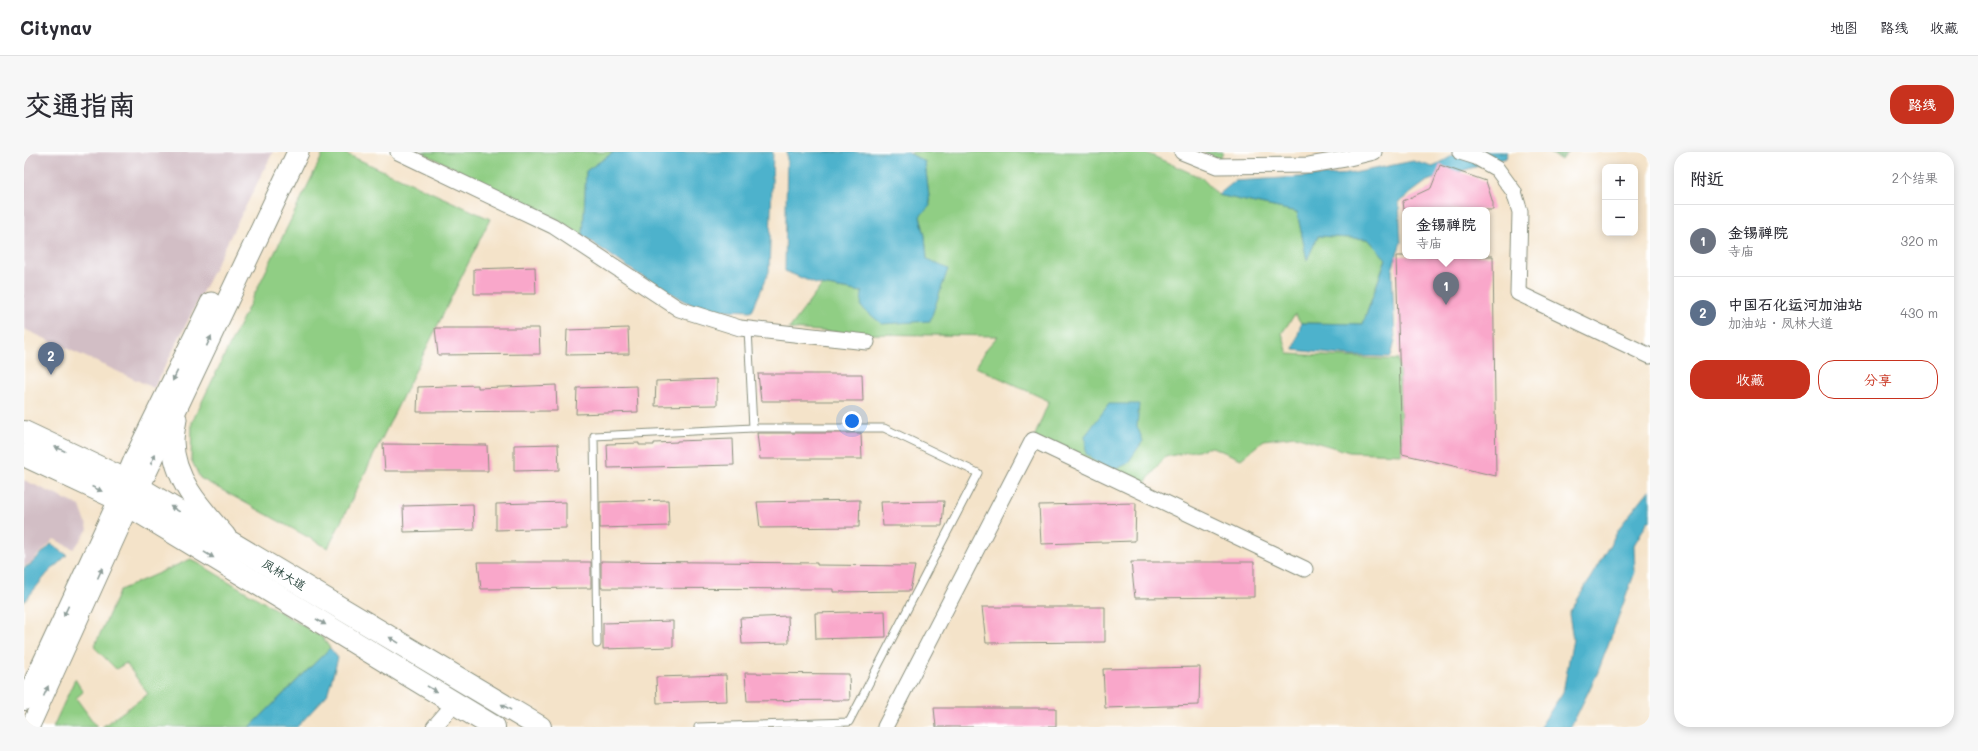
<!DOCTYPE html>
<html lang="zh">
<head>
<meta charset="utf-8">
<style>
  :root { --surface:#fff; --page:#f7f7f7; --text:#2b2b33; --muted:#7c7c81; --line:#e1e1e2; --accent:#c8321e }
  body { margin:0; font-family:Mali,"LXGW WenKai TC",sans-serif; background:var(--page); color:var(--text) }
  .controls { position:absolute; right:12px; top:12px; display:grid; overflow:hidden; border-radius:8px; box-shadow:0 2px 10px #0003 }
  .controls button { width:36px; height:36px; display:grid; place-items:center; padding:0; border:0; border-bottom:1px solid var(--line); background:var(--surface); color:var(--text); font:20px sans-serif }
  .you { position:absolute; left:828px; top:269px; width:14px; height:14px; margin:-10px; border:3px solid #fff; border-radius:50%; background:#1a73e8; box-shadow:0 0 0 6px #1a73e833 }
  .badge { display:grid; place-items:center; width:26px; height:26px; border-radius:50%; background:var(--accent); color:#fff; font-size:13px; font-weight:700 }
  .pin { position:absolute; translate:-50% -33px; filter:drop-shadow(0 1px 2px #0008) }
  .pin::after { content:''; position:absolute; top:21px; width:14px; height:12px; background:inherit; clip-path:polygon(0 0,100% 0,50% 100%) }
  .popup { position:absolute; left:1378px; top:55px; width:88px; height:52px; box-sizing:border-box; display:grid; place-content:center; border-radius:8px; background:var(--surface); filter:drop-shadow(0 1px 3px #0005); font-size:13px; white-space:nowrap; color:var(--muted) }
  .popup b { font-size:15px; color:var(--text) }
  .popup::after { content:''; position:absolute; left:50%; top:100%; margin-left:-8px; border:8px solid transparent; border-top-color:var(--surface) }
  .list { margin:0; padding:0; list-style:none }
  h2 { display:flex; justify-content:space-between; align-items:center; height:52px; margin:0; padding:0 16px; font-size:17px }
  h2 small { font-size:13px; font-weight:400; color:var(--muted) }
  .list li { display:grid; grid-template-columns:26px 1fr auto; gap:12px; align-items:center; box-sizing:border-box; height:72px; padding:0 16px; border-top:1px solid var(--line) }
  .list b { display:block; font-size:15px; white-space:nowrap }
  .list p { margin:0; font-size:13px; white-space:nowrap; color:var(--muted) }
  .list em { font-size:13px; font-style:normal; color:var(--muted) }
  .actions { display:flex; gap:8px; padding:12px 16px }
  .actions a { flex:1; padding:9px 0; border:1px solid var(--accent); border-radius:16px; text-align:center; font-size:14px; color:var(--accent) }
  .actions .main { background:var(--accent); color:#fff }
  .map { position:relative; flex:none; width:1626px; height:575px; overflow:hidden; border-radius:16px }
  header { display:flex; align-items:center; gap:24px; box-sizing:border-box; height:56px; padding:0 20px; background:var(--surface); border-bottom:1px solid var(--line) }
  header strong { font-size:19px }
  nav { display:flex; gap:22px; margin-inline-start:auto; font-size:14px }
  .intro { display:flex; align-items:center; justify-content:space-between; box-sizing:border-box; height:96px; padding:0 24px }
  h1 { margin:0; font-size:28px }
  .button { padding:10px 18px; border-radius:16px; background:var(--accent); color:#fff; font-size:14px; font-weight:700 }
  main { display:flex; gap:24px; padding:0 24px }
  aside { flex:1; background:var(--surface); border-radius:16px; box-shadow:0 2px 10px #0003 }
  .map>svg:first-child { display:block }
</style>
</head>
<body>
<header>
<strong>Citynav</strong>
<nav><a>地图</a><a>路线</a><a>收藏</a></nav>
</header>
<div class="intro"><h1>交通指南</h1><a class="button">路线</a></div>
<main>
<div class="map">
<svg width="1626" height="575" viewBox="0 0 1626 575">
  <rect width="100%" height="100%" fill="#fff"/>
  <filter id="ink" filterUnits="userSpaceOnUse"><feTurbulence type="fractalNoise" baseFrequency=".025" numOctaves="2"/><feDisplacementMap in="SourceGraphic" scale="8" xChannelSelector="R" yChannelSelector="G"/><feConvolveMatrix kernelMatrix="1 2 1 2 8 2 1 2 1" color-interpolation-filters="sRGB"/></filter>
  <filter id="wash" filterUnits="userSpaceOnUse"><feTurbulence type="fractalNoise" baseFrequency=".012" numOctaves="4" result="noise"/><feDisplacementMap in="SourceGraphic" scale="16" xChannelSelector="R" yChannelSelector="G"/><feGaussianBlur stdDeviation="0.9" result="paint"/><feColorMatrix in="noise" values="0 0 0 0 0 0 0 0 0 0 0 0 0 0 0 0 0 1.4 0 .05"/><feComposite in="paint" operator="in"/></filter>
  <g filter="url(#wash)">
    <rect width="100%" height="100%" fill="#f4e3c9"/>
    <g fill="#d2bec5">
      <path d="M0 0H249L130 236 0 177Z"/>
      <path d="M0 328 56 354 64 377 50 397 30 387 7 411 0 414Z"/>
    </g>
    <g fill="#90ce84" stroke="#58865c">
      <path d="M300 0H318L466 67 304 396 176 326 167 307 168 270Z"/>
      <path d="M397 0H590L562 19 559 84 531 66Z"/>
      <path d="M888 0H1120L1178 26 1194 43 1273 60 1283 107 1294 84 1344 87 1362 106 1339 172 1277 171 1271 162 1258 181 1264 202 1375 208 1378 302 1325 300 1271 284 1240 288 1217 307 1188 295 1141 305 1117 336 1009 288 1025 249 952 215 963 196 974 184 842 182 765 177 798 133 838 140 903 107 901 84 896 63 906 53 901 10 887 2Z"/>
      <path d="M1179 0H1199L1196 8Z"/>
      <path d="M167 407 298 485 306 496 226 575H78L124 542 102 511 92 517 70 495 96 438Z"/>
      <path d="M51 527 59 540 52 546 73 575H29Z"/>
    </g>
    <path fill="#74b172" stroke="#4a7753" d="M1525 0H1545L1537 8Z"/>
    <g fill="#4eb2cc" stroke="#367880">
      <path d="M590 0H749L745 120 728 159 675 157 611 120 559 84 562 19Z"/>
      <path d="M763 0H883L901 10 906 54 896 64 901 84 903 107 924 117 906 169 858 172 837 155 838 140 792 132 761 119Z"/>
      <path d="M1435 0H1484L1482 6 1403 29 1375 50 1377 90 1368 118 1371 189 1367 205 1328 204 1270 198 1277 171 1339 172 1362 107 1344 87 1294 84 1283 108 1273 60 1194 43 1211 29 1325 22 1389 9 1409 15Z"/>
      <path d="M1085 252H1115L1113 274 1119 289 1103 312 1086 320 1062 302 1061 284Z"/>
      <path d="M1626 337V369H1624L1610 393 1611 420 1574 520 1547 575H1516L1539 540 1549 487 1545 462 1598 372Z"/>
      <path d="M27 392 43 403 23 422 0 450V416L7 412Z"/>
      <path d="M306 496 314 506 303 543 273 575H226Z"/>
    </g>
    <g id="blocks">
      <g fill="#f9a7ca">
        <path d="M1416 13 1462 29 1469 51V58H1380L1379 49 1407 36Z"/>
        <path d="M1372 104H1469L1472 324 1378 302Z"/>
        <path d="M511 115 512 142H450V117Z"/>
        <path d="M411 176H515L516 202 414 203Z"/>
        <path d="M604 176 605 202 542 203 543 178Z"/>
        <path d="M734 222H838L839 249H737Z"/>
        <path d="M693 227V253L631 254 632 229Z"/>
        <path d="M454 233V236L532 233 533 259 393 260 394 235Z"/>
        <path d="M613 234 614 260 552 262 553 236Z"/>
        <path d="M733 281H837L838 307H736Z"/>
        <path d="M709 287 710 313 584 316 583 292 615 291V293H630V291L653 290V289Z"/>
        <path d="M359 292 463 293 464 319H361Z"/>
        <path d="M534 292 535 318 490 319V293Z"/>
        <path d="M644 348 645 374 576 376V350Z"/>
        <path d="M836 348 835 375 736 376 733 350Z"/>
        <path d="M920 349 918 374H859L857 350Z"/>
        <path d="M542 350V376L472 378V352Z"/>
        <path d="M1112 351 1111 389 1017 392 1015 353Z"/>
        <path d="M449 352 450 378 380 380 379 354Z"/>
        <path d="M577 409 793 411V413L891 414 886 439 809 440V437L577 436Z"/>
        <path d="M454 410H567V436L457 437Z"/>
        <path d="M1107 410H1230V445L1111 446Z"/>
        <path d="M958 455H1081V490L962 491Z"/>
        <path d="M861 459 862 485 792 487 791 461Z"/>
        <path d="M764 464 765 491 718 492 716 466Z"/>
        <path d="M649 469V495L579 497V471Z"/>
        <path d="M1176 515 1175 553 1081 556 1079 517Z"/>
        <path d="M721 521 825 522 826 548 723 549Z"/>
        <path d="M702 523 703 549 633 551 632 525Z"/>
        <path d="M910 556H1032V575H912Z"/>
      </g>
    </g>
  </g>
  <g filter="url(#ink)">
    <use href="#blocks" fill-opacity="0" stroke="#8a907e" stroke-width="1"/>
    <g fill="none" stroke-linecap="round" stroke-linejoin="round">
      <defs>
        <g id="service">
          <path d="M573 492 570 284 729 276"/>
          <path d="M674 575 825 570 954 321 860 276H729L724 177"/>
        </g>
        <g id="minor">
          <path d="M374 0 529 74 655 157 716 176 843 190"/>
          <path d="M1158 0 1193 14 1285 13 1321 7 1350 0"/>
          <path d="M1436 0 1452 5 1473 17 1490 40 1496 60 1494 141 1626 204"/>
          <path d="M410 575 431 551"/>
          <path d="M861 575 1009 288 1281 417"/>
        </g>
        <g id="tertiary">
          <path d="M0 549 94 347"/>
          <path d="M6 575 106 354"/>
        </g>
        <g id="secondary">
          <path d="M152 267C151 274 149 282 149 289 149 327 177 357 201 384"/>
          <path d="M95 344 112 304 187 151"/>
          <path d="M107 352 274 0"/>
        </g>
        <g id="primary">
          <path d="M0 280 102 328 516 575"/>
          <path d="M0 303 94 347 470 575"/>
        </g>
      </defs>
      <use href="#service" stroke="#8a907e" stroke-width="9"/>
      <use href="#minor" stroke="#8a907e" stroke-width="17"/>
      <use href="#tertiary" stroke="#8a907e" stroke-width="20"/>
      <use href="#secondary" stroke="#8a907e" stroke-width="23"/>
      <use href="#primary" stroke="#8a907e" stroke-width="24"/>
      <use href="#service" stroke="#fff" stroke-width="7"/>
      <use href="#minor" stroke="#fff" stroke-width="15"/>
      <use href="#tertiary" stroke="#fff" stroke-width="18"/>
      <use href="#secondary" stroke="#fff" stroke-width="21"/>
      <use href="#primary" stroke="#fff" stroke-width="22"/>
    </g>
    <defs><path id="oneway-solid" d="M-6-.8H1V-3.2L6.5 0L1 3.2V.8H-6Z"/></defs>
    <g fill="#8f9e9a">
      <use href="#oneway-solid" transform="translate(185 189) rotate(-65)"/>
      <use href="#oneway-solid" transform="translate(151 224) rotate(116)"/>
      <use href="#oneway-solid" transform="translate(36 297) rotate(-155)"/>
      <use href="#oneway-solid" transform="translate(129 307) rotate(-65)"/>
      <use href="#oneway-solid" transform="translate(73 337) rotate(25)"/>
      <use href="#oneway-solid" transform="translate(151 357) rotate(-149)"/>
      <use href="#oneway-solid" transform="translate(185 403) rotate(31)"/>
      <use href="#oneway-solid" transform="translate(76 421) rotate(-66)"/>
      <use href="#oneway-solid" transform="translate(42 459) rotate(115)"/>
      <use href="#oneway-solid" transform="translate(297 470) rotate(31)"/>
      <use href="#oneway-solid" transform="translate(370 488) rotate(-149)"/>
      <use href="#oneway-solid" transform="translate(408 537) rotate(31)"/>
      <use href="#oneway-solid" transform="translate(22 539) rotate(-66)"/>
      <use href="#oneway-solid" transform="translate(482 555) rotate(-149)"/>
    </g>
  </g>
  <g text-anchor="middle" stroke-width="3" stroke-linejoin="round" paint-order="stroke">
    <g font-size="12" fill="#1f3d34" stroke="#fff">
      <text transform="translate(260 423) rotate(31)" y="4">凤林大道</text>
    </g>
  </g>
</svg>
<div class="controls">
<button>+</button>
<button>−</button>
</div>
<div class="you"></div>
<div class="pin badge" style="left:1422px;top:153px;background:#6b7280">1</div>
<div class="popup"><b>金锡禅院</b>寺庙</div>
<div class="pin badge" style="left:27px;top:223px;background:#5c6f8a">2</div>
</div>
<aside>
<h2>附近<small>2个结果</small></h2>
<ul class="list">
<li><span class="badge" style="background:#6b7280">1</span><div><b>金锡禅院</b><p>寺庙</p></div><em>320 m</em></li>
<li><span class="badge" style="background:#5c6f8a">2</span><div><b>中国石化运河加油站</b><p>加油站 · 凤林大道</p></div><em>430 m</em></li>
</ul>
<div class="actions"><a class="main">收藏</a><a>分享</a></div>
</aside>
</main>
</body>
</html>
